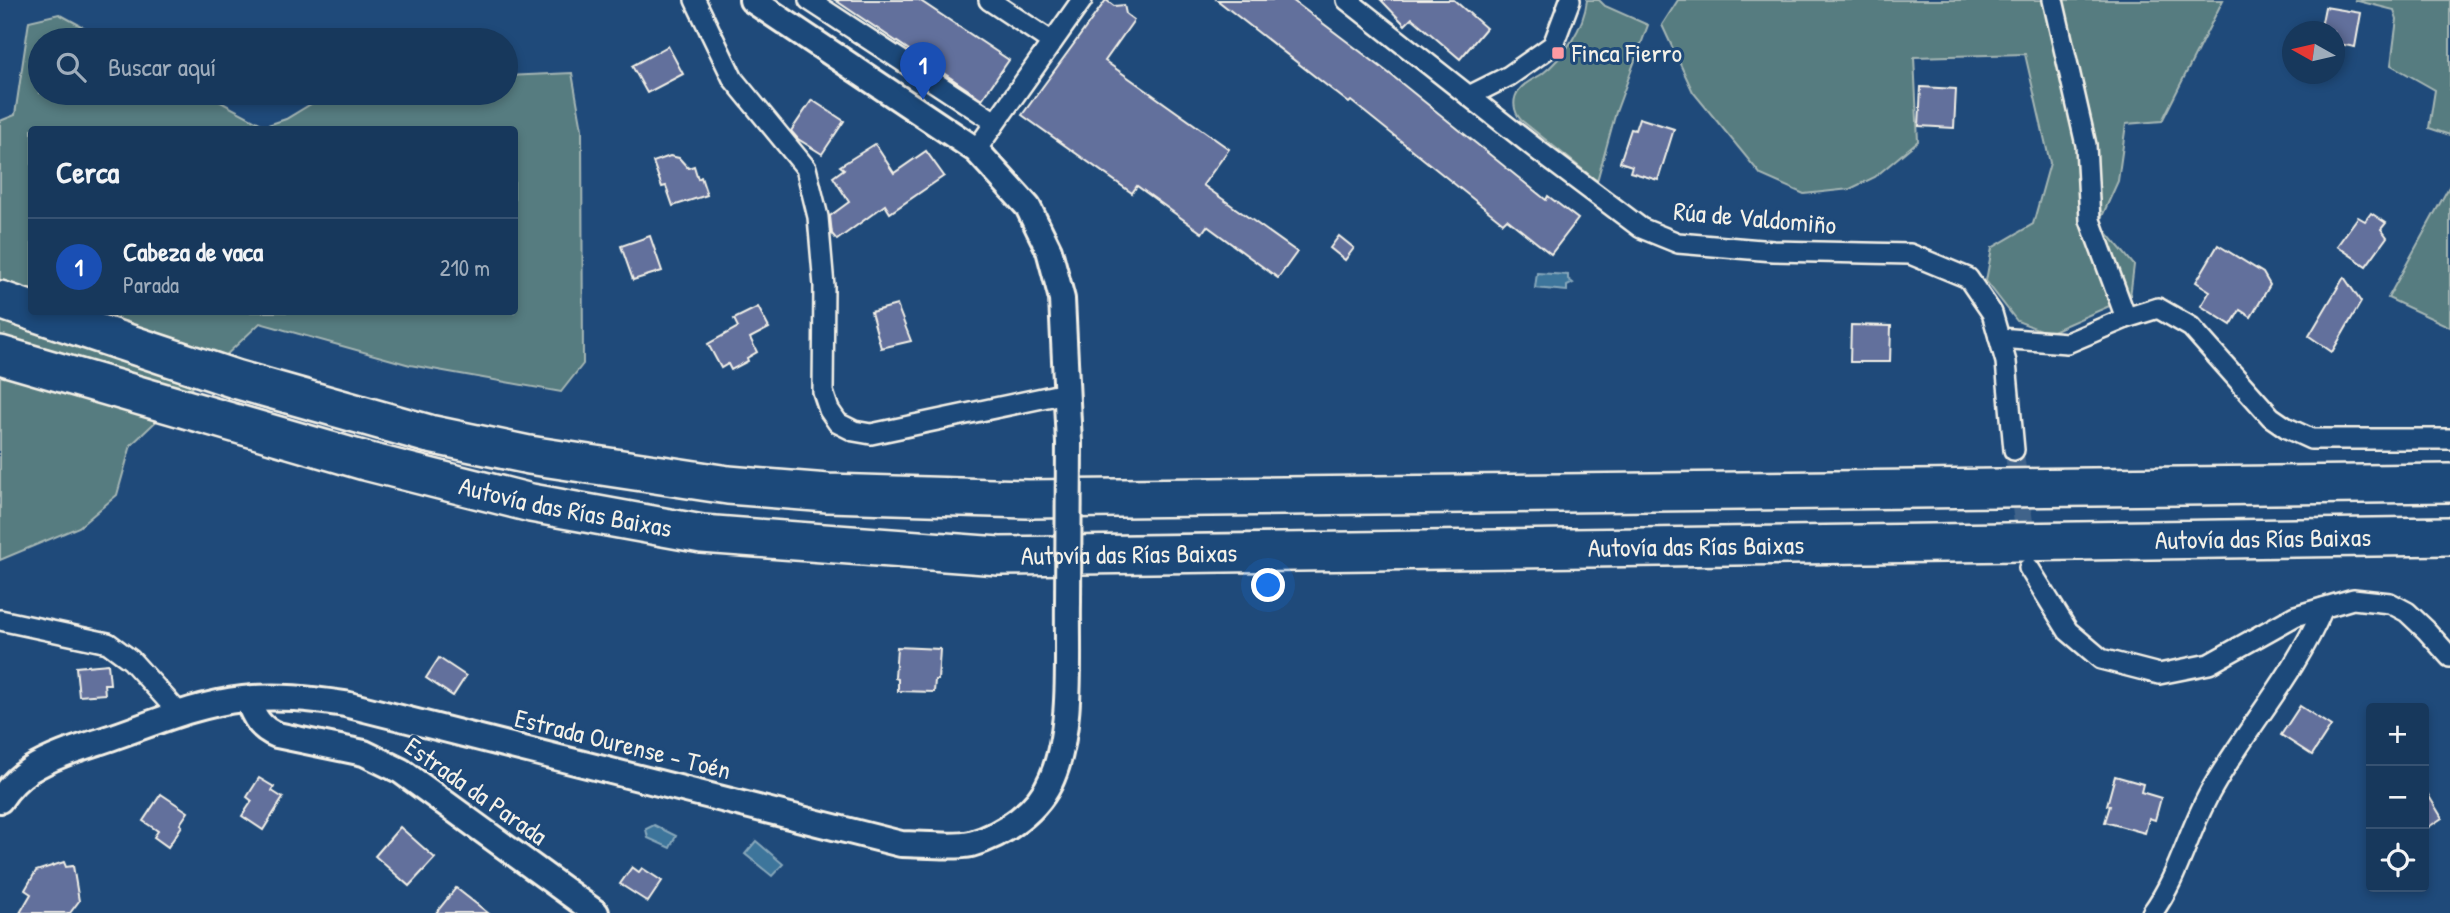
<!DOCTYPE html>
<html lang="es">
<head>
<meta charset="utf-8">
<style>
  :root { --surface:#17385c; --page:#203f62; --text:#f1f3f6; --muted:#9eacbb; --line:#365272; --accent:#ff9aa2 }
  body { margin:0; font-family:"Patrick Hand",sans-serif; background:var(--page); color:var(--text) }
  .controls { position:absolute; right:21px; bottom:21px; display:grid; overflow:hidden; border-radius:7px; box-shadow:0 4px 10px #0003 }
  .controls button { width:63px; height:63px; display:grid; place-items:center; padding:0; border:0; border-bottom:2px solid var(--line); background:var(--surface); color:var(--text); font:35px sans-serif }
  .compass { position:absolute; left:2282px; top:21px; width:63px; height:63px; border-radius:50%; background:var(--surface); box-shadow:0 4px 10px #0003; rotate:278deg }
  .you { position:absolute; left:1269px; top:586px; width:24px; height:24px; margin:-18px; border:5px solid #fff; border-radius:50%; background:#1a73e8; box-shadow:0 0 0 10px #1a73e833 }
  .badge { display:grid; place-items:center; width:46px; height:46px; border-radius:50%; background:var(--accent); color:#fff; font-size:23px; font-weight:700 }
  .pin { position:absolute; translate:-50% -58px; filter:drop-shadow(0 2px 4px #0008) }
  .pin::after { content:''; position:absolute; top:37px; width:24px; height:21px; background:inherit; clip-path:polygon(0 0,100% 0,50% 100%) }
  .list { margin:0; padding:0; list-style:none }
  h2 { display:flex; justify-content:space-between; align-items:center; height:91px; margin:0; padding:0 28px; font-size:30px }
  h2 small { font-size:23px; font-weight:400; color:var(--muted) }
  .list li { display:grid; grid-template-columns:46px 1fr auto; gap:21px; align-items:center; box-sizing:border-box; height:98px; padding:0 28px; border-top:2px solid var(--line) }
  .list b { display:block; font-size:26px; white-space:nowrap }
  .list p { margin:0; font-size:23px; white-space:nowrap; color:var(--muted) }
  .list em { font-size:23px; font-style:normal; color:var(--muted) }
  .icon { flex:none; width:38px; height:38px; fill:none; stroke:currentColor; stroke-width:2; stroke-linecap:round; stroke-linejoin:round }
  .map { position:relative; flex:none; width:2450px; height:913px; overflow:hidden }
  .search { position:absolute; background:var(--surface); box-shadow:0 4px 10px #0003; left:28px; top:28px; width:490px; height:77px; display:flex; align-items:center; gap:18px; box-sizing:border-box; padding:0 24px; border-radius:38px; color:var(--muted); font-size:26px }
  .panel { position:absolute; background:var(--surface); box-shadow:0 4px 10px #0003; left:28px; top:126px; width:490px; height:189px; border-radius:7px }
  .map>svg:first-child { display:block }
</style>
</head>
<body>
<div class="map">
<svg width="2450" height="913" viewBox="0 0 2450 913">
  <rect width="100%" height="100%" fill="#1f4a7a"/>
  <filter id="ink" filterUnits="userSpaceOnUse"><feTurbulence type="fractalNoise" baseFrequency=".0143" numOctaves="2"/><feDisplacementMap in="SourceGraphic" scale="14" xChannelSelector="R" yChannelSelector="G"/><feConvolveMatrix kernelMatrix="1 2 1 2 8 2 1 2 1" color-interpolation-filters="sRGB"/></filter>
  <g filter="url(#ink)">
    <g fill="#567b80" stroke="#a5b6b4" stroke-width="2" fill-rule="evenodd">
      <path d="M1587 0H1599L1605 6 1648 25 1616 112 1597 181 1521 120C1513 111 1512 99 1519 90 1525 82 1534 79 1542 74 1564 57 1584 28 1587 0Z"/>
      <path d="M1678 0H2223L2162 121 2126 124 2118 181 2099 223 2134 265 2130 297 2048 333 2017 321 1986 281 1992 248 2033 224 2050 163 2025 54 1914 57 1918 141 1875 177 1850 189 1804 194 1761 175 1693 92 1662 25Z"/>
      <path d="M2354 0H2450V135L2429 128 2435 90 2391 65 2397 19 2394 10Z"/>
      <path d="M59 14 107 40H40V93H204L265 126 286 119 329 93H506V76L572 73 582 129 583 364 561 392 410 365 260 323 131 445 117 495 79 527 0 560V121L15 115 29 21ZM32 130H514V312H32Z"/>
      <path d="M2450 185V327L2388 298Z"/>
    </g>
    <g fill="#3e759b" stroke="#87a7ba" stroke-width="2">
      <path d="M1537 273 1568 275V279L1573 283 1567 286V291L1535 288Z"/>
      <path d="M654 825 676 836 670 848 648 838 646 829Z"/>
      <path d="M756 841 783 864 772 876 745 854Z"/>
    </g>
    <g fill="#626f9c" stroke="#f4f1e8" stroke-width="2">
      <path d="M835 0H919L1009 60 982 99Z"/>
      <path d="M1106 0 1114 6 1124 5 1126 14 1134 20 1105 61 1229 149 1203 185 1297 252 1278 278 1207 226 1202 233 1137 186 1132 193 1022 115Z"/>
      <path d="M1217 0H1292L1390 74 1546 200 1548 196 1578 219 1551 254 1507 219 1503 223 1351 101 1349 103Z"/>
      <path d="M1381 0H1454L1486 28 1460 59 1412 18 1405 25Z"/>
      <path d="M2325 7 2361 13 2355 47 2334 43V32H2320Z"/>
      <path d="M668 46 683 74 647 93 632 66Z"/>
      <path d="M1921 87 1956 89 1954 128 1919 126Z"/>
      <path d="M812 100 844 121 822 154 798 139 791 131Z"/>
      <path d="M1639 118 1674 129 1658 180 1630 172 1632 166 1620 162 1631 129 1635 130Z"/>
      <path d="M875 144 894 173 926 151 944 176 890 213 885 205 837 240 832 234 830 216 849 202 833 177 844 169 840 166Z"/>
      <path d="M670 156 679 158 688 168 694 166 698 179 701 177 707 195 673 206 666 186 662 187 653 162Z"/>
      <path d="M2371 213 2386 223 2381 229 2387 237 2366 266 2337 246 2358 217 2365 221Z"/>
      <path d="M650 236 662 271 633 280 621 246Z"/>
      <path d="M1339 236 1354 248 1345 260 1330 248Z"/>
      <path d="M2218 245 2263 273 2270 285 2251 317 2240 310 2231 325 2201 306 2210 291 2196 282Z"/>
      <path d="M2344 277 2361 302 2332 352 2309 336Z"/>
      <path d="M897 305 911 341 881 348 871 312Z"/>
      <path d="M758 307 769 328 750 338 757 352 747 358 748 361 731 370 728 364 721 368 708 344 738 327 734 319Z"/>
      <path d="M1851 325 1891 326 1890 362H1850Z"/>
      <path d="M897 647 940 649 938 680H935L934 692 898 691V679L895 678Z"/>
      <path d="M439 658 466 676 453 696 426 678Z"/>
      <path d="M108 664 110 684H104L105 694 79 696 76 667Z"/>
      <path d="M2300 706 2331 726 2312 755 2281 735Z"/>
      <path d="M2115 776 2143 784 2141 792 2161 798 2155 820 2149 818 2145 833 2105 822 2110 806 2107 805Z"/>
      <path d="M259 778 274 787 272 791 283 798 263 830 242 816 252 801 247 797Z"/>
      <path d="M2424 788 2442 818 2424 830Z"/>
      <path d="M161 794 188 812 180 824 182 826 168 847 154 837 158 831 143 821Z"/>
      <path d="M400 827 435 858 409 886 375 856Z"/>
      <path d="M64 862 66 867 73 866 79 901 70 913H20L31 894 25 890 36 871Z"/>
      <path d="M632 867 639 872 642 868 662 881 648 902 620 884Z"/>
      <path d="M456 888 488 913H436Z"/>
    </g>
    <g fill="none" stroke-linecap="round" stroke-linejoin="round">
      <path stroke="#3f638a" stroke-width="19" stroke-dasharray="19 10" stroke-linecap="butt" d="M2014 450 2027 549"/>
      <defs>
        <g id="minor">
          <path d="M695 0 733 79 806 168 818 217 824 286 823 392 829 410 838 423 854 431 871 434 1066 393"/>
          <path d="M809 0 995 122"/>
          <path d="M989 0 1052 42"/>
          <path d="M1347 0 1540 152 1641 228 1678 243 1773 251 1910 254 1968 278 1992 313 2006 362 2014 450"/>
          <path d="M2053 0 2086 145 2090 220 2126 318"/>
          <path d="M1469 96 1509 76 1553 45 1570 0"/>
          <path d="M976 150 1082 0"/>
          <path d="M1999 338 2067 343 2126 318 2158 308 2191 327 2271 417 2287 428 2311 439H2450"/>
          <path d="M2029 568 2068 631 2101 659 2159 674 2209 664 2295 616 2353 599 2390 603 2407 612 2426 630 2450 657"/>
          <path d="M0 620 108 643 131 660 179 713"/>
          <path d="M2152 913C2180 875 2189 827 2213 787 2248 726 2296 673 2323 608"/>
        </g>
        <g id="tertiary">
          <path d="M752 0 976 150 1028 207 1049 250 1062 299 1069 443"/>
          <path d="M247 699C254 716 259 728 277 735L364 753 401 771 596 913"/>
          <path d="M0 800C8 788 17 778 30 770 54 755 83 747 110 738 154 723 197 704 243 699 278 695 311 699 345 704L901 844C920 844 955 848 971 844 1004 835 1039 810 1052 778 1073 729 1067 655 1068 602"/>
        </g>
        <g id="motorway">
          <path d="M0 300 32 311"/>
          <path d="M34 312 235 379 429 434 529 455 728 485 828 493 1028 499 2450 483"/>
          <path id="s1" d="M0 355 365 461 531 503 702 534 999 556 2450 536"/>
        </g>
      </defs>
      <use href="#minor" stroke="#f4f1e8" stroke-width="24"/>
      <use href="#tertiary" stroke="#f4f1e8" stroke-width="30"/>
      <use href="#motorway" stroke="#f4f1e8" stroke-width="42"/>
      <use href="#minor" stroke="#1f4a7a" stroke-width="19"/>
      <use href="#tertiary" stroke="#1f4a7a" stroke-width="24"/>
      <use href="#motorway" stroke="#1f4a7a" stroke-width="37"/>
      <defs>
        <path id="tertiary-bridge" d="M1068 602 1069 443"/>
      </defs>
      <use href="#tertiary-bridge" stroke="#f4f1e8" stroke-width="30" stroke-linecap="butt"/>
      <use href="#tertiary-bridge" stroke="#1f4a7a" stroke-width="24"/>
    </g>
  </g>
  <rect fill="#ff9aa2" stroke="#1f4a7a" stroke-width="2.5" x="1551" y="46" width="14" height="14" rx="3.5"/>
  <g text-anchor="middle" stroke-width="6" stroke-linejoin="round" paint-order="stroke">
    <g font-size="26" fill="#f4f1e8" stroke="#1f4a7a" text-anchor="start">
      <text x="1572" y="62">Finca Fierro</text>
    </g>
    <g font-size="26" fill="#f4f1e8" stroke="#1f4a7a">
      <text transform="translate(1755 218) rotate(5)" y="9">Rúa de Valdomiño</text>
      <text dy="9" stroke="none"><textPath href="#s1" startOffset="586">Autovía das Rías Baixas</textPath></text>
      <text dy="9" stroke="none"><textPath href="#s1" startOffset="2287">Autovía das Rías Baixas</textPath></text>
      <text dy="9" stroke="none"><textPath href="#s1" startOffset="1720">Autovía das Rías Baixas</textPath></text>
      <text dy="9" stroke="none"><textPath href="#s1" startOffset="1153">Autovía das Rías Baixas</textPath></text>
      <text transform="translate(623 744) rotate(14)" y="9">Estrada Ourense - Toén</text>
      <text transform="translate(476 791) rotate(35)" y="9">Estrada da Parada</text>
    </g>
  </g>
</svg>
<div class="controls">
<button>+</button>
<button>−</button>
<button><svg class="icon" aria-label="locate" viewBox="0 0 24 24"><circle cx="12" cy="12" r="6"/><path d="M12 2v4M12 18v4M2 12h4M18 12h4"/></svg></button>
</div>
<svg class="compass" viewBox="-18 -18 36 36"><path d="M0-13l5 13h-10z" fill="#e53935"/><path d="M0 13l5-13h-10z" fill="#9eacbb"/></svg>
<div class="you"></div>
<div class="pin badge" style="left:923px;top:100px;background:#1a4fb4">1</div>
<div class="search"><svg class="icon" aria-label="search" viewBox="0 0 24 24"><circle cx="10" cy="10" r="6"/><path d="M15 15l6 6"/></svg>Buscar aquí</div>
<section class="panel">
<h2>Cerca<small></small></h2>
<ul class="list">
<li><span class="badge" style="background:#1a4fb4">1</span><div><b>Cabeza de vaca</b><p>Parada</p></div><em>210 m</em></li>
</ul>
</section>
</div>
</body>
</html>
